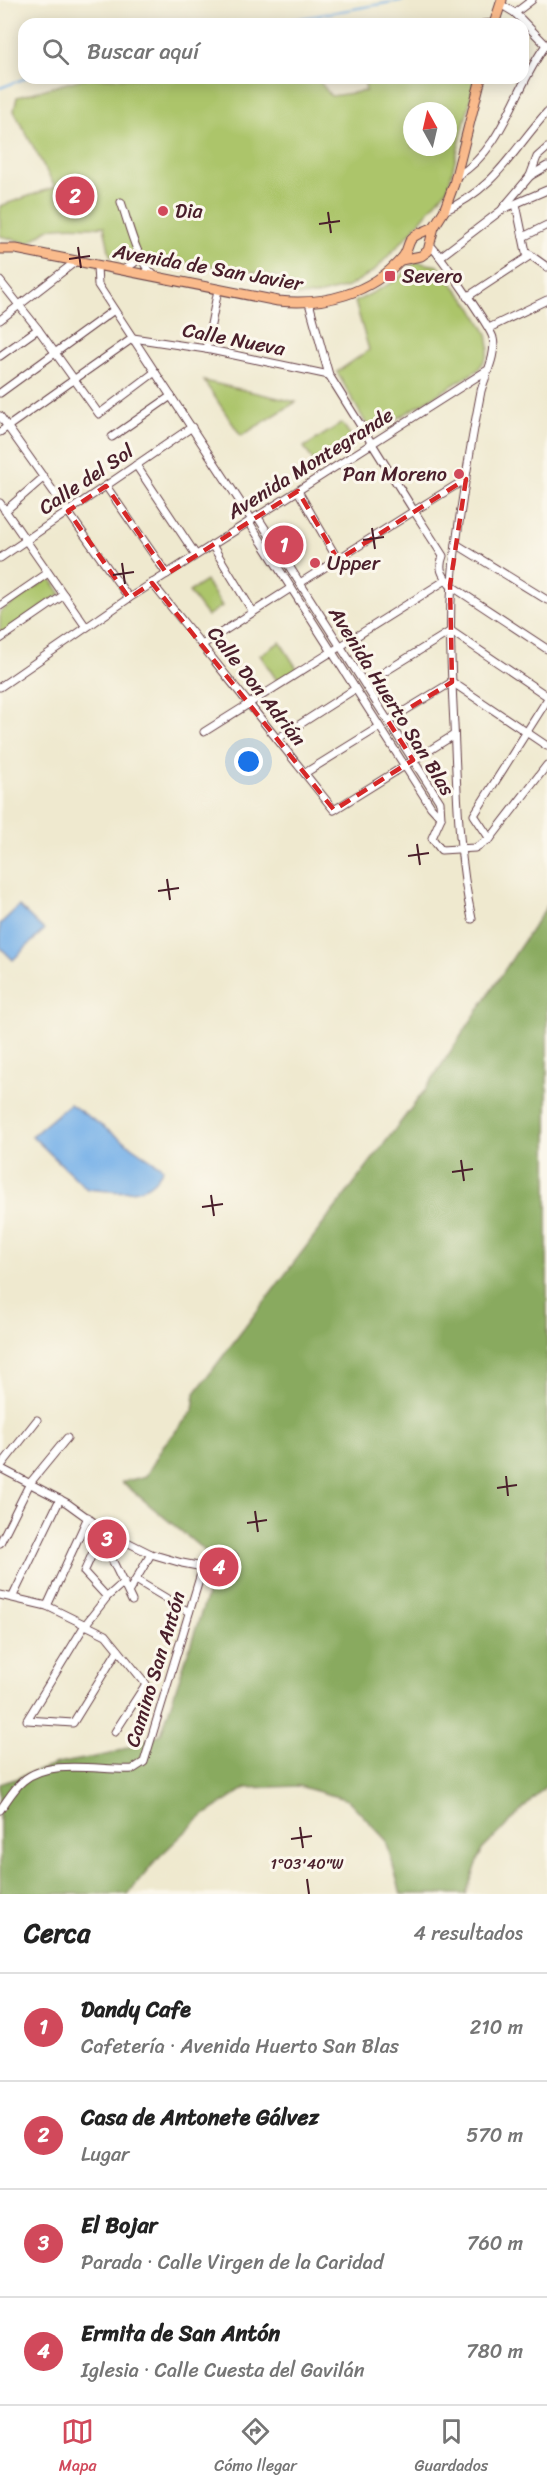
<!DOCTYPE html>
<html lang="es">
<head>
<meta charset="utf-8">
<style>
  :root { --surface:#fff; --page:#f2f2f2; --text:#222; --muted:#767676; --line:#e0e0e0; --accent:#d1495b }
  body { margin:0; font-family:Sriracha,sans-serif; background:var(--page); color:var(--text) }
  .compass { position:absolute; left:403px; top:102px; width:54px; height:54px; border-radius:50%; background:var(--surface); box-shadow:0 3px 15px #0003; rotate:352deg }
  .you { position:absolute; left:249px; top:762px; width:21px; height:21px; margin:-15px; border:4px solid #fff; border-radius:50%; background:#1a73e8; box-shadow:0 0 0 9px #1a73e833 }
  .badge { display:grid; place-items:center; width:39px; height:39px; border-radius:50%; background:var(--accent); color:#fff; font-size:20px; font-weight:700 }
  .pin { position:absolute; translate:-50% -50%; border:3px solid #fff; box-shadow:0 2px 6px #0006 }
  .list { margin:0; padding:0; list-style:none }
  h2 { display:flex; justify-content:space-between; align-items:center; height:78px; margin:0; padding:0 24px; font-size:26px }
  h2 small { font-size:20px; font-weight:400; color:var(--muted) }
  .list li { display:grid; grid-template-columns:39px 1fr auto; gap:18px; align-items:center; box-sizing:border-box; height:108px; padding:0 24px; border-top:2px solid var(--line) }
  .list b { display:block; font-size:22px; white-space:nowrap }
  .list p { margin:0; font-size:20px; white-space:nowrap; color:var(--muted) }
  .list em { font-size:20px; font-style:normal; color:var(--muted) }
  .icon { flex:none; width:33px; height:33px; fill:none; stroke:currentColor; stroke-width:2; stroke-linecap:round; stroke-linejoin:round }
  .map { position:relative; flex:none; width:547px; height:1894px; overflow:hidden }
  .search { position:absolute; background:var(--surface); box-shadow:0 3px 15px #0003; left:18px; right:18px; top:18px; height:66px; display:flex; align-items:center; gap:15px; box-sizing:border-box; padding:0 21px; border-radius:18px; color:var(--muted); font-size:22px }
  .sheet { height:510px; background:var(--surface) }
  nav { display:flex; justify-content:space-around; align-items:center; box-sizing:border-box; height:84px; border-top:2px solid var(--line); background:var(--surface); font-size:16px; color:var(--muted) }
  nav a { display:grid; justify-items:center; gap:3px }
  nav .on { color:var(--accent) }
  .map>svg:first-child { display:block }
</style>
</head>
<body>
<div class="map">
<svg width="547" height="1894" viewBox="0 0 547 1894">
  <rect width="100%" height="100%" fill="#fbf7ec"/>
  <filter id="ink" filterUnits="userSpaceOnUse"><feTurbulence type="fractalNoise" baseFrequency=".0167" numOctaves="2"/><feDisplacementMap in="SourceGraphic" scale="12" xChannelSelector="R" yChannelSelector="G"/><feConvolveMatrix kernelMatrix="1 2 1 2 8 2 1 2 1" color-interpolation-filters="sRGB"/></filter>
  <filter id="wash" filterUnits="userSpaceOnUse"><feTurbulence type="fractalNoise" baseFrequency=".008" numOctaves="4" result="noise"/><feDisplacementMap in="SourceGraphic" scale="24" xChannelSelector="R" yChannelSelector="G"/><feGaussianBlur stdDeviation="1.35" result="paint"/><feColorMatrix in="noise" values="0 0 0 0 0 0 0 0 0 0 0 0 0 0 0 0 0 1.4 0 .05"/><feComposite in="paint" operator="in"/></filter>
  <g filter="url(#wash)">
    <rect width="100%" height="100%" fill="#efe9cf"/>
    <g fill="#acc56b" stroke="#7b724b" stroke-width="1.5" fill-rule="evenodd">
      <path d="M85 78H317L331 96 366 91 364 78H476L448 188 411 232 374 271 348 287 317 295 288 296 284 278 227 267 110 255 104 226C87 229 66 223 49 229 42 232 35 239 28 243L0 236V206L55 187 14 111 17 97ZM412 111H448V147H412Z"/>
      <path d="M416 262 438 266 473 309 487 334 489 347 486 358 478 370 372 434 337 372 369 350 355 302 395 281Z"/>
      <path d="M204 381 296 402 241 436Z"/>
      <path d="M342 423 355 442 317 467 304 447Z"/>
      <path d="M50 578 61 594 0 636V612Z"/>
      <path d="M206 581 222 606 207 616 189 592Z"/>
      <path d="M280 642 298 670 278 682 260 655Z"/>
    </g>
    <path fill="#89aa5f" stroke="#6a6445" stroke-width="1.5" d="M547 906V1785L482 1850 466 1894H401L386 1840 348 1800 299 1786 246 1788 200 1818 160 1856 128 1894H0V1784L57 1764 111 1754 161 1734 218 1562 122 1482 146 1476 163 1446 193 1411 195 1393 425 1090Z"/>
    <g fill="#77b1e8" stroke="#60688a" stroke-width="1.5">
      <path d="M19 906 44 930 13 960 0 947V924Z"/>
      <path d="M70 1104 163 1168C149 1200 116 1191 87 1189L32 1136Z"/>
    </g>
    <g fill="none" stroke-linecap="round" stroke-linejoin="round">
      <g stroke="#77b1e8" stroke-width="2">
        <path d="M248 24 285 21 404 0"/>
        <path d="M0 88 26 78"/>
      </g>
    </g>
  </g>
  <g filter="url(#ink)">
    <g fill="none" stroke-linecap="round" stroke-linejoin="round">
      <defs>
        <g id="minor">
          <path d="M500 4 515 13 547 46"/>
          <path d="M515 13 532 0"/>
          <path d="M483 24 495 23"/>
          <path d="M457 176C504 149 515 86 546 45"/>
          <path d="M530 176 547 166"/>
          <path d="M121 202C128 221 137 263 154 275"/>
          <path d="M516 204 526 252 547 267"/>
          <path d="M503 208 530 176 537 157 547 148"/>
          <path d="M444 211C496 188 511 152 547 112"/>
          <path d="M523 237 547 225"/>
          <path d="M430 245C438 252 491 328 493 338 497 354 485 376 481 391 471 442 463 493 456 544 447 604 451 664 454 725 457 790 458 855 472 919"/>
          <path d="M440 257 503 209 547 190"/>
          <path d="M97 266 98 285 252 520"/>
          <path d="M123 270 134 263 139 253"/>
          <path d="M0 281 38 329 99 414 155 372"/>
          <path d="M467 297 531 255"/>
          <path d="M0 320 75 262"/>
          <path d="M489 328 547 300"/>
          <path d="M206 349 218 290"/>
          <path d="M0 356 38 329"/>
          <path d="M0 393 114 310"/>
          <path d="M0 416 129 598"/>
          <path d="M0 432 133 338 206 349 329 375"/>
          <path d="M112 437 171 396"/>
          <path d="M136 465 196 555"/>
          <path d="M466 479 414 511 443 556C438 569 442 574 450 585L547 649"/>
          <path d="M106 486 167 574"/>
          <path d="M298 491 338 560"/>
          <path d="M0 503 86 627"/>
          <path d="M5 511 44 477"/>
          <path d="M257 516 440 802 441 818 432 838 441 850 475 848 490 839 547 765"/>
          <path d="M249 522 431 807 441 818"/>
          <path d="M456 544 547 600"/>
          <path d="M212 545 253 612"/>
          <path d="M0 558 192 427"/>
          <path d="M152 583 334 810 454 735"/>
          <path d="M300 583 414 511 329 375 309 303"/>
          <path d="M0 606 48 573"/>
          <path d="M0 639 64 595"/>
          <path d="M202 645 291 588"/>
          <path d="M365 684 451 631 547 696"/>
          <path d="M0 687 129 598 486 371"/>
          <path d="M388 721 452 682 547 746"/>
          <path d="M204 732 446 580"/>
          <path d="M277 739 355 689"/>
          <path d="M305 773 379 727"/>
          <path d="M490 839 474 815 547 700"/>
          <path d="M0 1467 37 1420"/>
          <path d="M0 1468 67 1503 107 1532 151 1554 182 1563 203 1567 234 1556"/>
          <path d="M107 1532 103 1541 95 1548 84 1572 107 1597"/>
          <path d="M103 1541 132 1601"/>
          <path d="M0 1543 30 1483 67 1438"/>
          <path d="M136 1580 189 1612"/>
          <path d="M129 1591 151 1554"/>
          <path d="M0 1595 47 1606 106 1635 146 1684 115 1732"/>
          <path d="M13 1596 60 1499"/>
          <path d="M47 1606 88 1517"/>
          <path d="M118 1650 73 1723 27 1720 85 1625 107 1597 124 1582"/>
          <path d="M0 1810C7 1801 14 1788 23 1781 49 1758 101 1771 133 1769L144 1762 203 1567"/>
        </g>
        <g id="major">
          <path d="M494 24 502 0"/>
          <path d="M0 249H16L278 301C323 306 371 294 402 258 407 253 407 247 410 241 413 234 427 231 434 227"/>
          <path d="M401 260 421 256 428 251 434 227 444 211 454 184 481 78"/>
        </g>
      </defs>
      <use href="#minor" stroke="#633d44" stroke-width="9"/>
      <use href="#major" stroke="#633d44" stroke-width="11"/>
      <use href="#minor" stroke="#fff" stroke-width="7"/>
      <use href="#major" stroke="#fabb8c" stroke-width="9"/>
    </g>
  </g>
  <path fill="none" stroke="#d62828" stroke-width="4.5" stroke-dasharray="12 8" stroke-linejoin="round" d="M466 479 450 585 452 682 388 721 413 760 334 810 152 583 129 598 68 511 106 486 167 574 298 491 338 560Z"/>
  <path fill="none" stroke="#4a1f2b" stroke-width="2" d="M328 212 331 233M319 224 340 221M78 247 81 268M69 259 90 256M372 528 375 549M363 540 384 537M122 563 125 584M113 575 134 572M417 844 420 865M408 856 429 853M167 879 170 900M158 891 179 888M461 1160 464 1181M452 1172 473 1169M211 1195 214 1216M202 1207 223 1204M506 1476 508 1496M497 1488 517 1485M255 1511 258 1532M247 1523 267 1520M300 1827 303 1848M291 1839 312 1836M307 1879 309 1894"/>
  <g fill="#d1495b" stroke="#fbf7ec" stroke-width="2">
    <circle cx="163" cy="211" r="6"/>
    <rect x="384" y="270" width="12" height="12" rx="3"/>
    <circle cx="459" cy="474" r="6"/>
    <circle cx="315" cy="563" r="6"/>
  </g>
  <g text-anchor="middle" stroke-width="6" stroke-linejoin="round" paint-order="stroke">
    <g font-size="20" fill="#4a1f2b" stroke="#fbf7ec" text-anchor="start">
      <text x="175" y="218">Dia</text>
      <text x="402" y="283">Severo</text>
      <text x="447" y="481" text-anchor="end">Pan Moreno</text>
      <text x="327" y="570">Upper</text>
    </g>
    <g font-size="20" fill="#4a1f2b" stroke="#fbf7ec">
      <text transform="translate(208 267) rotate(10)" y="7">Avenida de San Javier</text>
      <text transform="translate(234 339) rotate(11)" y="7">Calle Nueva</text>
      <text transform="translate(310 463) rotate(-32)" y="7">Avenida Montegrande</text>
      <text transform="translate(86 479) rotate(-34)" y="7">Calle del Sol</text>
      <text transform="translate(257 686) rotate(52)" y="7">Calle Don Adrián</text>
      <text transform="translate(392 701) rotate(58)" y="7">Avenida Huerto San Blas</text>
      <text transform="translate(155 1669) rotate(-73)" y="7">Camino San Antón</text>
    </g>
  </g>
  <g font-size="15" text-anchor="middle" fill="#4a1f2b" stroke="#fbf7ec" stroke-width="6" stroke-linejoin="round" paint-order="stroke">
    <text x="307" y="1869">1°03'40"W</text>
  </g>
</svg>
<svg class="compass" viewBox="-18 -18 36 36"><path d="M0-13l5 13h-10z" fill="#e53935"/><path d="M0 13l5-13h-10z" fill="#767676"/></svg>
<div class="you"></div>
<div class="pin badge" style="left:284px;top:545px">1</div>
<div class="pin badge" style="left:75px;top:196px">2</div>
<div class="pin badge" style="left:107px;top:1539px">3</div>
<div class="pin badge" style="left:219px;top:1567px">4</div>
<div class="search"><svg class="icon" aria-label="search" viewBox="0 0 24 24"><circle cx="10" cy="10" r="6"/><path d="M15 15l6 6"/></svg>Buscar aquí</div>
</div>
<section class="sheet">
<h2>Cerca<small>4 resultados</small></h2>
<ul class="list">
<li><span class="badge">1</span><div><b>Dandy Cafe</b><p>Cafetería · Avenida Huerto San Blas</p></div><em>210 m</em></li>
<li><span class="badge">2</span><div><b>Casa de Antonete Gálvez</b><p>Lugar</p></div><em>570 m</em></li>
<li><span class="badge">3</span><div><b>El Bojar</b><p>Parada · Calle Virgen de la Caridad</p></div><em>760 m</em></li>
<li><span class="badge">4</span><div><b>Ermita de San Antón</b><p>Iglesia · Calle Cuesta del Gavilán</p></div><em>780 m</em></li>
</ul>
</section>
<nav>
<a class="on"><svg class="icon" aria-label="map" viewBox="0 0 24 24"><path d="M3 6l6-2 6 2 6-2v14l-6 2-6-2-6 2zM9 4v14M15 6v14"/></svg>Mapa</a>
<a><svg class="icon" aria-label="directions" viewBox="0 0 24 24"><path d="M12 3l9 9-9 9-9-9zM9 14v-3h6M13 9l2 2-2 2"/></svg>Cómo llegar</a>
<a><svg class="icon" aria-label="saved" viewBox="0 0 24 24"><path d="M7 4h10v16l-5-4-5 4z"/></svg>Guardados</a>
</nav>
</body>
</html>
